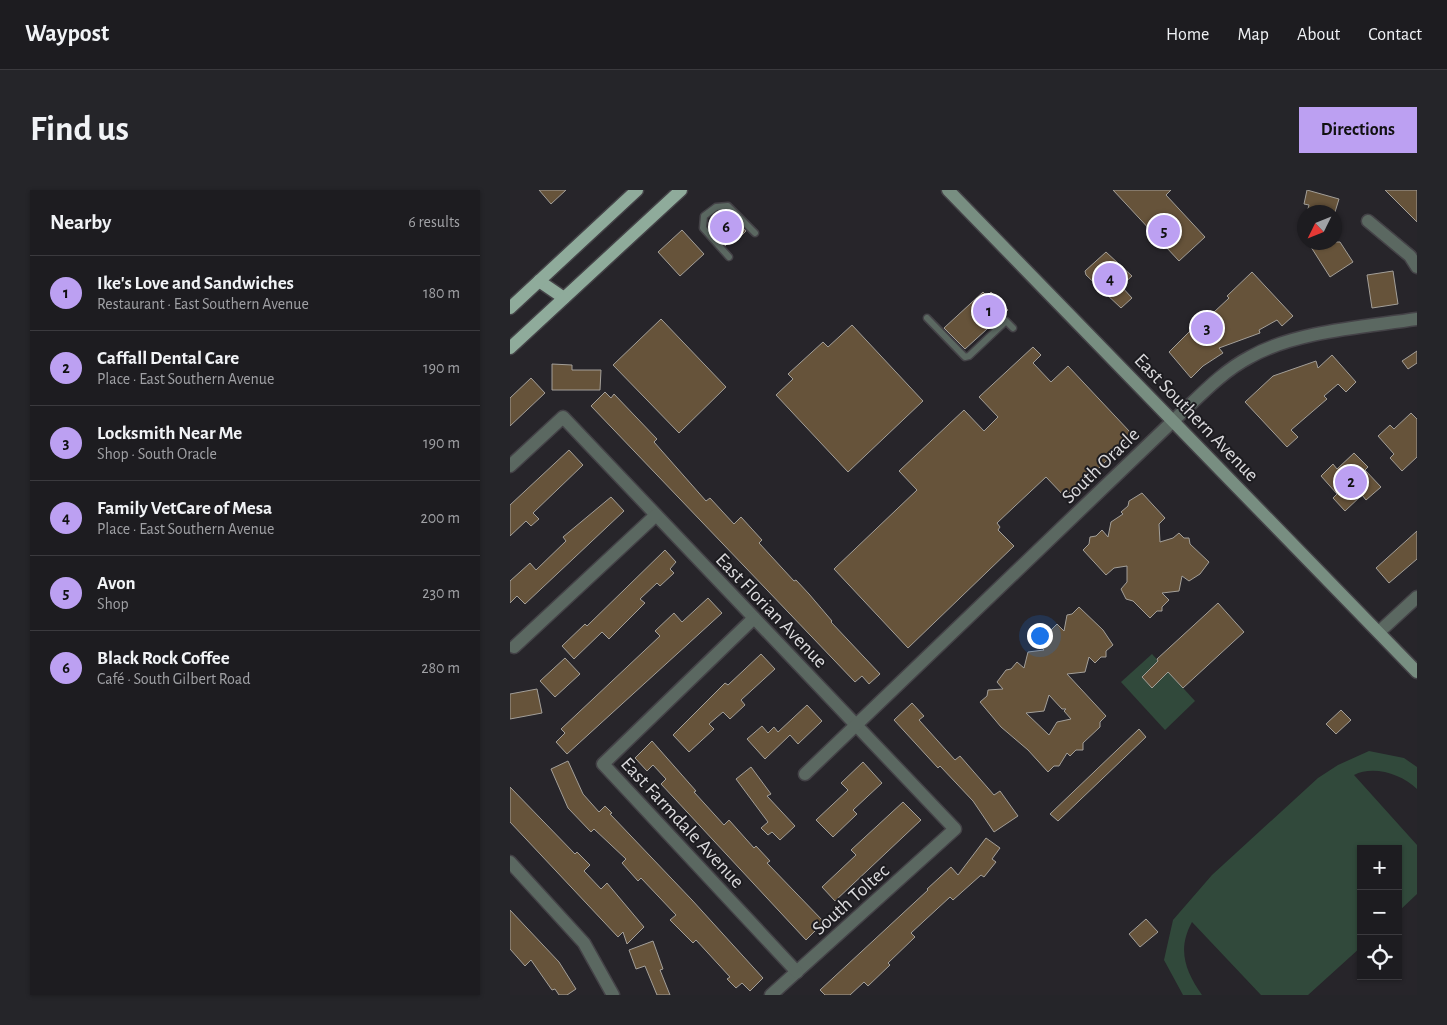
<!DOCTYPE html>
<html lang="en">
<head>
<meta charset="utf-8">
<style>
  :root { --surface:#1d1c20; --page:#252529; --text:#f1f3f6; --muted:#a0a1a5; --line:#3b3a3e; --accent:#bca0f2 }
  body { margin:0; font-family:"Alegreya Sans",sans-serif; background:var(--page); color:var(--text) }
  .controls { position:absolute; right:15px; bottom:15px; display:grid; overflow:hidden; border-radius:0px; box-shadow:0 1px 4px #0004 }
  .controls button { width:45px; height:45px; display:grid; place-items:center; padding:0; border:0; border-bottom:1px solid var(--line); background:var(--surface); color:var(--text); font:25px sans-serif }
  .compass { position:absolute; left:787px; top:15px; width:45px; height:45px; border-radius:50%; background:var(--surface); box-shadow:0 1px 4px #0004; rotate:227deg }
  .you { position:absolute; left:529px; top:445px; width:18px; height:18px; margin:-12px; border:4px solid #fff; border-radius:50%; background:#1a73e8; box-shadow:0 0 0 8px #1a73e833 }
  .badge { display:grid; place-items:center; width:32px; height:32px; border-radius:50%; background:var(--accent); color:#111; font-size:16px; font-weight:700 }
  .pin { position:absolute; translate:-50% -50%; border:2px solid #fff; box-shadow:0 1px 5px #0006 }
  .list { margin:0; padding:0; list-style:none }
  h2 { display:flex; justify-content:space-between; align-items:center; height:65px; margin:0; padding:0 20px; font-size:21px }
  h2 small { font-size:16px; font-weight:400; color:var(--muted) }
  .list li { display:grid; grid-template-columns:32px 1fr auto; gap:15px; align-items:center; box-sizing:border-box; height:75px; padding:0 20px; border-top:1px solid var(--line) }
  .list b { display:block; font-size:19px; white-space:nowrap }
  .list p { margin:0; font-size:16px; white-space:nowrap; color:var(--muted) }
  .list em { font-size:16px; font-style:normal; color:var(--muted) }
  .icon { flex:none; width:28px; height:28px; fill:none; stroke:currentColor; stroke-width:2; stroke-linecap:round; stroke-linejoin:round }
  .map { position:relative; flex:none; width:907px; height:805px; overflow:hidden; border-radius:0px }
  header { display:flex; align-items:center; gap:30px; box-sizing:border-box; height:70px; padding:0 25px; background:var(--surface); border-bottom:1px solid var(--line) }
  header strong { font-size:24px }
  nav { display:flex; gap:28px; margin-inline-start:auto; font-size:18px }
  .intro { display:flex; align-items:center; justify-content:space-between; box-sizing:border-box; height:120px; padding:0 30px }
  h1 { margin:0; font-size:35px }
  .button { padding:12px 22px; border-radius:0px; background:var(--accent); color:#111; font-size:18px; font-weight:700 }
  main { display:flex; gap:30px; padding:0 30px }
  aside { flex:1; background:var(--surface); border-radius:0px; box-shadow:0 1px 4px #0004 }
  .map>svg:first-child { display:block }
</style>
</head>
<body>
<header>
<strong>Waypost</strong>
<nav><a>Home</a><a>Map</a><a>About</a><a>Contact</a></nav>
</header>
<div class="intro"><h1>Find us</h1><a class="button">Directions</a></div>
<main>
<aside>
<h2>Nearby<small>6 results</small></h2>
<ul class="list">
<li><span class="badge">1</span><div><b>Ike's Love and Sandwiches</b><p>Restaurant · East Southern Avenue</p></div><em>180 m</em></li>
<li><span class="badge">2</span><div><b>Caffall Dental Care</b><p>Place · East Southern Avenue</p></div><em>190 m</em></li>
<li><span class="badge">3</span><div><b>Locksmith Near Me</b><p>Shop · South Oracle</p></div><em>190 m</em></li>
<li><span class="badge">4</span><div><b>Family VetCare of Mesa</b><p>Place · East Southern Avenue</p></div><em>200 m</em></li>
<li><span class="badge">5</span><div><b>Avon</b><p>Shop</p></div><em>230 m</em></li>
<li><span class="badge">6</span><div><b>Black Rock Coffee</b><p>Café · South Gilbert Road</p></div><em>280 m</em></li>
</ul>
</aside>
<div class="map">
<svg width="907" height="805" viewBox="0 0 907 805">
  <rect width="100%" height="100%" fill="#27252a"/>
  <g fill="#31493b">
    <path d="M642 464 685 511 655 540 611 492Z"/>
    <path d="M859 561 894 568 907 577V599C892 584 863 575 844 585L907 655V704L888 722V659H851V757L798 805H751L682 732C667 759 675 781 692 805H673L654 770 663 730 702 685 808 588 828 575Z"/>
  </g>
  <g fill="#66533a" stroke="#a39f99" fill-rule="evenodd">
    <path d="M29 0H56L41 14Z"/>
    <path d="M603 0H661L656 5 695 47 669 71Z"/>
    <path d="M797 0 829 9 825 22H797L799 15 794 14Z"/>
    <path d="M875 0H907V32Z"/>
    <path d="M215 22 236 41 225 52 222 49 215 56 199 37Z"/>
    <path d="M172 40 194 64 170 86 148 62Z"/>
    <path d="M808 52H830L843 72 820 87 801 57Z"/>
    <path d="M596 62 622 86 611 96 622 108 611 118 576 85 575 81Z"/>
    <path d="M883 81 888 114 862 118 857 85Z"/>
    <path d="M742 82 783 126 772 136 767 130 749 140 750 143 709 158 713 163 693 176 681 188 659 162 700 121 703 123 719 108 717 106Z"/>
    <path d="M473 102 477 106 481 102 498 120 455 159 434 138Z"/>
    <path d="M151 129 216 197 169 243 103 175Z"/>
    <path d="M342 135 413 211 338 282 266 205 283 189 278 184 313 152 318 157Z"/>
    <path d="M523 157 531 165 523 173 541 192 558 176 620 242 619 249 562 304 560 302 555 307 536 287 505 316 487 333 490 337 488 340 504 356 398 458 324 379 407 300 389 281 454 220 474 241 488 227 469 207Z"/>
    <path d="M907 161V173L898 179 892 171Z"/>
    <path d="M822 165 846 192 836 202 828 194 814 206 817 209 781 240 788 247 777 257 735 212 763 186 806 171 808 178Z"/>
    <path d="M42 174 62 175V180H91L90 200H42Z"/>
    <path d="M21 188 35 203 0 236V208Z"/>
    <path d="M95 202 101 208 104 204 147 249 144 252 196 311 200 308 224 334 231 327 252 350 249 353 284 391 286 390 299 404 322 431 321 432 370 484 359 494 352 486 345 492 81 216Z"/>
    <path d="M901 223 907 229V267L892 281 880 268 884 264 868 246 880 235 884 239Z"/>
    <path d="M59 260 73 275 23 323 29 329 21 336 16 331 0 346V315Z"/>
    <path d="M844 263 858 277 855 280 871 297 856 310 852 305 835 321 823 308 827 304 811 286 823 274 827 279Z"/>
    <path d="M632 303 655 328 649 334 650 352 663 348 669 343 674 348H679L680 354 699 372 690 384 679 391 672 386 669 401 652 403 659 410 652 417V421H647L640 428 623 411 616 409 611 399 617 392V376L604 378 596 385 573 360 579 354 580 347 586 346 592 340 598 347 601 332 613 324 611 322 618 316 619 311Z"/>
    <path d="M101 307 114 321 15 414 7 406 0 413V391L20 373 26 380 56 351 53 347Z"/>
    <path d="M907 341V369L879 393 866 378Z"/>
    <path d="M155 360 166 372 160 379 164 383 150 396 147 393 130 409 135 413 99 449 92 442 64 469 52 456 75 434 77 436Z"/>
    <path d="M198 408 212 423 57 564 46 552 55 543 51 539 150 446 145 441 164 423 172 432Z"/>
    <path d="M708 413 734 442 673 498 658 482 642 498 632 487 648 471 647 469Z"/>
    <path d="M569 417 593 440 603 455 596 461V467H591L585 473 579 467 575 482 557 484 596 526 590 532V537L573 553V560H566L560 566 557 563 549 576H544L538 582 518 560 491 537 470 512 477 506 478 500 493 499 487 492 496 480 501 479 507 472 514 478 518 462 534 460 527 452 536 440H541L547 434 554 441 557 425 562 424ZM539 505 552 519H556L554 521 561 529 547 532 539 545 516 523 534 521Z"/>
    <path d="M251 464 265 479 231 510 235 515 220 529 213 522 199 534 204 539 179 562 163 545 215 493 218 495Z"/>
    <path d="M55 468 70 484 45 507 30 491Z"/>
    <path d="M27 499 32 523 0 529V504Z"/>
    <path d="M402 513 414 526 409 530 445 570 450 566 484 605 490 601 508 626 484 642 463 611 430 576 428 578 384 530Z"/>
    <path d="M297 515 312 531 288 554 280 545 255 569 237 549 252 536 258 543 264 537 268 542Z"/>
    <path d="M831 520 841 530 826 544 816 534Z"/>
    <path d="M629 539 636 547 548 631 540 624Z"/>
    <path d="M142 551 186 601 184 602 214 635 219 630 244 658 246 656 260 671 257 673 314 732 296 750 151 594 156 589 143 575 137 581 125 568Z"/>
    <path d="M58 571 73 604 89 622 95 616 102 623 100 624 182 710 253 788 240 801 232 793 226 798 217 789 220 787 186 750 183 753 160 730 166 725 131 688 128 691 112 673 116 669 84 639 81 642 58 618 41 579Z"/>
    <path d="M353 572 372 593 343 620 347 624 323 647 306 630 338 600 331 593Z"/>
    <path d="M241 577 261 604 257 606 285 636 270 650 262 642 258 645 251 638 258 632 226 589Z"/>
    <path d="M0 597 65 664 67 662 80 675 74 681 91 699 97 693 134 737 117 754 113 742 108 747 0 632Z"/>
    <path d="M393 612 411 630 325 711 312 697 346 665 341 660Z"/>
    <path d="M476 648 490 658 482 669 486 672 474 687 471 685 443 710 440 707 401 743 405 747 378 773 380 775 358 796 354 792 340 805H315L310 800 418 700 417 699 441 677 448 685Z"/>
    <path d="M0 720 49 772 66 799 57 805H49L45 799 42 800 21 770 15 776 0 759Z"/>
    <path d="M636 729 648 742 630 757 619 744Z"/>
    <path d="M143 751 153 779 150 780 160 805H147L135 776 126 779 119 760Z"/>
  </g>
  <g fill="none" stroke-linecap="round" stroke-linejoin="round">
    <defs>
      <g id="service">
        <path d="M219 67 193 38 194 26 206 17 218 16 245 43"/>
        <path d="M417 128 455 167 459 166 496 131 503 138"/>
      </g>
      <g id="minor">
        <path d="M858 31 900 66 907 77"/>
        <path d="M0 276 53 227 445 639 261 805"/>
        <path d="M244 428 93 574 287 782"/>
        <path d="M4 457 146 325"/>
        <path d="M295 584 664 230C688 208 711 182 740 167 786 141 855 137 907 129"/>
        <path d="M0 672 74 753 103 805"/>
      </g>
      <path id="tertiary" d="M869 442 907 407"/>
      <path id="secondary" d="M438 0 907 482"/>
      <g id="primary">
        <path d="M29 91 54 108"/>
        <path d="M0 118 127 0"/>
        <path d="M0 158 171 0"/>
      </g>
    </defs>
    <use href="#service" stroke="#444247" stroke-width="9"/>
    <use href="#minor" stroke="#444247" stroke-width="15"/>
    <use href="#tertiary" stroke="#444247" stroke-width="15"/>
    <use href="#secondary" stroke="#444247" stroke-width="15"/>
    <use href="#primary" stroke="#444247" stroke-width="15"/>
    <use href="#service" stroke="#5b6861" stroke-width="6"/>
    <use href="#minor" stroke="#5b6861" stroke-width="12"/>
    <use href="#tertiary" stroke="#5b6861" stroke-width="12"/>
    <use href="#secondary" stroke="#788e81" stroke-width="12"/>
    <use href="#primary" stroke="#8fab9b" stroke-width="12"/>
  </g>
  <g text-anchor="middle" stroke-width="4" stroke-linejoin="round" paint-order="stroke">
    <g font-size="20" fill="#dbdadd" stroke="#1d1c20">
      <text transform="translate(687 227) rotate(46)" y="7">East Southern Avenue</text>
      <text transform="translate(590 275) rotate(-44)" y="7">South Oracle</text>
      <text transform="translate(262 420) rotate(46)" y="7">East Florian Avenue</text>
      <text transform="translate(173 632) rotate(47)" y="7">East Farmdale Avenue</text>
      <text transform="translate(340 709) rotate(-42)" y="7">South Toltec</text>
    </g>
  </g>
</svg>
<div class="controls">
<button>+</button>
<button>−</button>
<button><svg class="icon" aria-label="locate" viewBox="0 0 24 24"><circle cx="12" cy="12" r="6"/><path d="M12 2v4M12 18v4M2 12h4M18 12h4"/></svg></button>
</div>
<svg class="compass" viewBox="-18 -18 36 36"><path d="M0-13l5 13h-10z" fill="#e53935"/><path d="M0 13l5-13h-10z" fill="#a0a1a5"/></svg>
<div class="you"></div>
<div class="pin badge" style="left:479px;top:121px">1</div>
<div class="pin badge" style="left:841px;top:292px">2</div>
<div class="pin badge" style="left:697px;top:138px">3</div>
<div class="pin badge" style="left:600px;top:89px">4</div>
<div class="pin badge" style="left:654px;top:41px">5</div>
<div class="pin badge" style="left:216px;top:37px">6</div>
</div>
</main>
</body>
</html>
